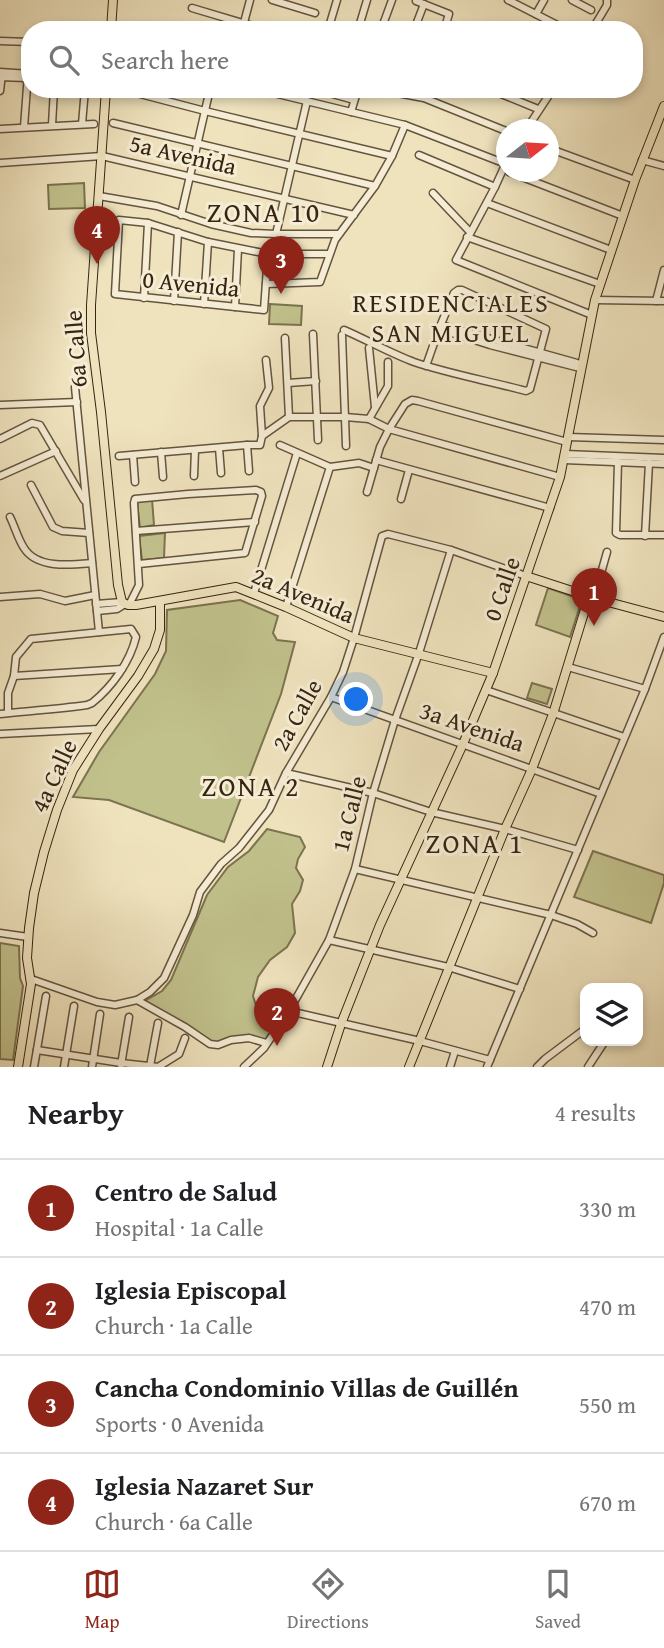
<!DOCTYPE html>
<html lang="en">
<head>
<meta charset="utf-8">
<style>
  :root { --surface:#fff; --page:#f6f6f6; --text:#202124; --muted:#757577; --line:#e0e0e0; --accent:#8f2418 }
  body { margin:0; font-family:"Gentium Book Plus",serif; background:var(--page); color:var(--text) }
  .controls { position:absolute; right:21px; bottom:21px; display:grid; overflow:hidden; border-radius:14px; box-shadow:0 4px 10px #0003 }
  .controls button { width:63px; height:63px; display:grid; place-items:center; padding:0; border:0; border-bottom:2px solid var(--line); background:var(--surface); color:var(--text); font:35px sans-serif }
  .compass { position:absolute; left:496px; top:119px; width:63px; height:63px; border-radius:50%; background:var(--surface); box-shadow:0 4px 10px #0003; rotate:73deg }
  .you { position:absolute; left:357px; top:700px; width:24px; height:24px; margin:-18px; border:5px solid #fff; border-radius:50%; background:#1a73e8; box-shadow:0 0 0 10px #1a73e833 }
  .badge { display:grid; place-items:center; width:46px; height:46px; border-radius:50%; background:var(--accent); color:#fff; font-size:23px; font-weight:700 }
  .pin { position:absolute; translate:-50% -58px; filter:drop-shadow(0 2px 4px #0008) }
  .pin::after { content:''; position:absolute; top:37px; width:24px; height:21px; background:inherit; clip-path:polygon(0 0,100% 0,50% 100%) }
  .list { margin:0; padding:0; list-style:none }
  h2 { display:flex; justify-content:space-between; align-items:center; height:91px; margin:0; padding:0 28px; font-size:30px }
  h2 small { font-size:23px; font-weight:400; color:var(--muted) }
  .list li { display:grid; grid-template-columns:46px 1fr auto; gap:21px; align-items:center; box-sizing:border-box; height:98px; padding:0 28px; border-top:2px solid var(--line) }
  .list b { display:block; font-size:26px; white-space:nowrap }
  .list p { margin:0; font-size:23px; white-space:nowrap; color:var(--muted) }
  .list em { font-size:23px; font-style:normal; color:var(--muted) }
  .icon { flex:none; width:38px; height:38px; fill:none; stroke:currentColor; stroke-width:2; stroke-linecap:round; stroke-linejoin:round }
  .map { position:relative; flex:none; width:664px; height:1067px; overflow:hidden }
  .search { position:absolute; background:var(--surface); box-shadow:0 4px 10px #0003; left:21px; right:21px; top:21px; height:77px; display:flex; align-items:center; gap:18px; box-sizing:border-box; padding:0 24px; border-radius:28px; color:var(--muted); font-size:26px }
  .sheet { height:483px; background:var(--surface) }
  nav { display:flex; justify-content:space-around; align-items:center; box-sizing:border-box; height:98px; border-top:2px solid var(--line); background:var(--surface); font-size:19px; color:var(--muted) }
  nav a { display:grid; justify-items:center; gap:4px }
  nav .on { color:var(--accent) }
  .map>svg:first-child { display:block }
</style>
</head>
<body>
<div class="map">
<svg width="664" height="1067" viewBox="0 0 664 1067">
  <rect width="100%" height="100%" fill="#efe3be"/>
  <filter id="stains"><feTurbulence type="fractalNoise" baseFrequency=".00286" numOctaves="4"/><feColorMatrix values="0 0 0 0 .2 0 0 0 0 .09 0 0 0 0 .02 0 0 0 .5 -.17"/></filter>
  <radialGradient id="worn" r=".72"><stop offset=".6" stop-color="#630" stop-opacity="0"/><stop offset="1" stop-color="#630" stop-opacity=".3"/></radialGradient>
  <g fill="#c1c18c" stroke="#7c734f" stroke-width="2">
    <path d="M84 183 85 208 49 209 48 185Z"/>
    <path d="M270 304 302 306 301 325 269 324Z"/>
    <path d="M152 499 154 525 140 528 137 502Z"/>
    <path d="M165 533 164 558 142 560 139 536Z"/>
    <path d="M548 588 577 598 580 606 570 637 536 625Z"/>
    <path d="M240 600 278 616 273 633 277 640 295 642 281 694 224 842 109 800 73 797 99 752 155 674 166 651 167 610Z"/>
    <path d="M532 683 552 689 547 704 527 698Z"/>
    <path d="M267 829 300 837 305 847 298 859 296 868 303 880 300 891 292 904 295 933 287 947 270 960 258 977 253 996 260 1018 271 1031 264 1041 249 1037 213 1044 143 1002 162 991 171 980 207 895 228 867 249 851Z"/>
    <path d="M593 851 664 875V883L651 923 574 897Z"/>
    <path d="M0 943 19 946 20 978 23 986 13 1060 0 1059Z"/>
  </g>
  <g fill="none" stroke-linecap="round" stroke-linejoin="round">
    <defs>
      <g id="minor">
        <path d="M272 0 315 13"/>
        <path d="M508 0 567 30"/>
        <path d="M572 0 591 10"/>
        <path d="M416 1 449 14 444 30"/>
        <path d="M192 8 266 30"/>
        <path d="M536 14 544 0"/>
        <path d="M242 30 250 0"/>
        <path d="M328 30 337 0"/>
        <path d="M358 30 367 0"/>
        <path d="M381 30 392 0"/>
        <path d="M414 30 424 4"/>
        <path d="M592 30 607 5V0"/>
        <path d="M0 41 30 42"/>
        <path d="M0 72 30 74"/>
        <path d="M0 77 26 78"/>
        <path d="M121 89 205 111 392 156"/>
        <path d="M257 89 405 125 506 164"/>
        <path d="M315 89 354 100"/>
        <path d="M489 89 538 109"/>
        <path d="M534 89 548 96"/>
        <path d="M381 90 424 98 506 131"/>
        <path d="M0 91 2 74"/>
        <path d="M351 112 358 89"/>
        <path d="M113 123 375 186"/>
        <path d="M82 124 85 89"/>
        <path d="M52 125 54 89"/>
        <path d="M24 127 30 47"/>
        <path d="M0 129 94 124"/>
        <path d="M526 130 553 89"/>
        <path d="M548 148 635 180"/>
        <path d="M419 155 495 187"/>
        <path d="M642 160 664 166"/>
        <path d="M0 163 102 156 354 215"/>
        <path d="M506 163 495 187 456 260 592 315"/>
        <path d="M509 172 623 216"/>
        <path d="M433 193 470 232"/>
        <path d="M99 196 157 206 211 224 251 233 276 234H339"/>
        <path d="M487 203 611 250"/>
        <path d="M181 215 210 89"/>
        <path d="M276 234 307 101"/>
        <path d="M467 237 600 284"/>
        <path d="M268 254 264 310 115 294 119 220 148 223 208 242 268 254H329"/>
        <path d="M266 284 320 282 335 240 375 186 392 156 405 125"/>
        <path d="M144 298 148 223"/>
        <path d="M595 300 664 301"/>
        <path d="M174 301 178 232"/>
        <path d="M656 301 664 270"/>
        <path d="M204 304 208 242"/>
        <path d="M235 307 238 249"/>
        <path d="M441 325 577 363"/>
        <path d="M439 329 490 345 580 368"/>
        <path d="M344 330C367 340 390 353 414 362 450 374 489 381 526 391L530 389 546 329 462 290H458L454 293 439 329 426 366"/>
        <path d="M313 334 318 440"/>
        <path d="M342 335 346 446"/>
        <path d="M285 338 289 417"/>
        <path d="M369 348 375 407"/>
        <path d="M288 383 316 381"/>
        <path d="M75 387 99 632"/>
        <path d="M0 405 77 402"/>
        <path d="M369 419 388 386V362"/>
        <path d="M262 436 260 406 269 388 266 360"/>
        <path d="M568 437 664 440"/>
        <path d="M0 439 32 423 40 425 84 500"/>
        <path d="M247 445 249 471"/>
        <path d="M280 445 330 467 359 463 374 468"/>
        <path d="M219 448 221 473"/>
        <path d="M161 452 163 477"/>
        <path d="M565 454 664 458"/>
        <path d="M133 455 135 482"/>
        <path d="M119 456 247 445H260L262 436 289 417H345L369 419 389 429 560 477"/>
        <path d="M376 460 550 508"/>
        <path d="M564 460 664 464"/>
        <path d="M618 462 616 533 620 535H664"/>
        <path d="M0 476 56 451"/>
        <path d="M194 476 195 450"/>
        <path d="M31 485 53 527 62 531 89 533"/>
        <path d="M367 492 380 447 389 429 405 404 412 400 418 401 567 442"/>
        <path d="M401 499 409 470"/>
        <path d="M10 517C15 527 18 539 24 548 37 569 71 565 92 563"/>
        <path d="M136 531 255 522"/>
        <path d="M645 536 649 463"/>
        <path d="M254 593 297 453"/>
        <path d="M0 597 40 594 65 601 95 595"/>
        <path d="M594 598 607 552"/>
        <path d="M96 604 122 602"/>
        <path d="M129 605 139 585 134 503 135 499 188 494 256 490 261 492 262 496 245 553 139 564"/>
        <path d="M286 607 330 467"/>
        <path d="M97 611 117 609 125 604"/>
        <path d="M568 667 645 689"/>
        <path d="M14 676 122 669"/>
        <path d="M486 690 624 737"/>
        <path d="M331 697 601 794"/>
        <path d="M0 714C29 711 58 709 87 705L92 703C112 687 130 662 136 637L131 629 31 639 16 657 14 676 8 693V713"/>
        <path d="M0 734 99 729"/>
        <path d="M286 773 373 793 431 812 505 829 578 850"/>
        <path d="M355 869 551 915 577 924 593 933"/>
        <path d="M0 933 28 937"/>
        <path d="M329 940 448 967 520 989"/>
        <path d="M31 979 97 1002 115 1005 137 1000 185 1027 210 1044 218 1045 231 1040 249 1038 266 1043"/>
        <path d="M137 1000 150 992 164 978 193 915 200 892 221 864 239 848 269 810 286 773 331 697 343 672 354 638 382 536 388 534 451 550 526 576"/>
        <path d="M289 1011 420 1041 490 1060"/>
        <path d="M37 1050 121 1063 158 1067 179 1054 185 1038"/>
        <path d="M121 1065 129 1017"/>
        <path d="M150 1066 158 1023"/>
        <path d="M34 1067 46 996"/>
        <path d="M64 1067 74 1006"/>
        <path d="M92 1067 100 1014"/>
        <path d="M244 1067 264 1048 289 1011 329 940 355 869 373 793 395 720 419 653 451 550"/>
        <path d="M450 1067 455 1051"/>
        <path d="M487 1067 645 689 664 637"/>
        <path d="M537 1067 545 1059 585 1029"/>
        <path d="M588 1067 605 1041"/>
      </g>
      <g id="major">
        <path d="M111 30 113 0"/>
        <path d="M106 89 91 305V333L101 412 118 585 122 602 128 605H136L236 587 286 607 354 638 493 673"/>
        <path d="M526 576 597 599 664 617"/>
        <path d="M18 1067 31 984 27 958 29 928 34 893 44 852 57 810 73 770 99 729 138 676 154 649 160 630V601"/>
        <path d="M327 1067 341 1024 380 925 463 744 493 673 560 477 595 300 635 180 664 106"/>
        <path d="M409 1067 505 829 532 769 553 714 587 603 582 593"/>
      </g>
    </defs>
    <use href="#minor" stroke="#65543d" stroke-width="9"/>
    <use href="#major" stroke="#372512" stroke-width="10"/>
    <use href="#minor" stroke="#f5edd5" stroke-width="6"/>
    <use href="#major" stroke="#efe3be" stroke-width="8"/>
  </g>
  <g text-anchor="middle" stroke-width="6" stroke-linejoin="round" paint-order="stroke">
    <g font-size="24" fill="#372512" stroke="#f5edd5">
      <text transform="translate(183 155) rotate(13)" y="8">5a Avenida</text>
      <text transform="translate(191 284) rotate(6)" y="8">0 Avenida</text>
      <text transform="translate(76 349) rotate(-94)" y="8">6a Calle</text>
      <text transform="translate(502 589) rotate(-71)" y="8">0 Calle</text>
      <text transform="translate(303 595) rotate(23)" y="8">2a Avenida</text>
      <text transform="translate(297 715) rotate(-61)" y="8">2a Calle</text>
      <text transform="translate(472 727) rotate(19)" y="8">3a Avenida</text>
      <text transform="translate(54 776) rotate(-65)" y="8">4a Calle</text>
      <text transform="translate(349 814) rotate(-76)" y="8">1a Calle</text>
    </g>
    <g font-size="26" letter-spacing="2" fill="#372512" stroke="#f5edd5">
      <text x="451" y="312">RESIDENCIALES<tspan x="451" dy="30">SAN MIGUEL</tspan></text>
    </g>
    <g font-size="28" letter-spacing="2" fill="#372512" stroke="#f5edd5">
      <text x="264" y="222">ZONA 10</text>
      <text x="251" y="796">ZONA 2</text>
      <text x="475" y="853">ZONA 1</text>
    </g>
  </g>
  <rect width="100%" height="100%" filter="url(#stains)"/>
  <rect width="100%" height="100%" fill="url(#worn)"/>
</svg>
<div class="controls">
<button><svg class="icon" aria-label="layers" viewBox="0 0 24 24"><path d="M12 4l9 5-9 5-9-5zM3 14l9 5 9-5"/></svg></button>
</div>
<svg class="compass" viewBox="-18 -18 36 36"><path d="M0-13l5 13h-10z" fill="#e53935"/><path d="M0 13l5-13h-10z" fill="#757577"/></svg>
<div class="you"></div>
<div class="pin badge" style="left:594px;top:626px">1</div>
<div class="pin badge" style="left:277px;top:1046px">2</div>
<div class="pin badge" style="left:281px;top:294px">3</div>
<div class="pin badge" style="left:97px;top:264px">4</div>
<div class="search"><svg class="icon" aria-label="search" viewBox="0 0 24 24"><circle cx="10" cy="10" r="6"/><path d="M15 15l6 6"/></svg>Search here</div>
</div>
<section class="sheet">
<h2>Nearby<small>4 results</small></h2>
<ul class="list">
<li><span class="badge">1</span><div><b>Centro de Salud</b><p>Hospital · 1a Calle</p></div><em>330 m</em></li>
<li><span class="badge">2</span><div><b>Iglesia Episcopal</b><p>Church · 1a Calle</p></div><em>470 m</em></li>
<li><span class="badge">3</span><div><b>Cancha Condominio Villas de Guillén</b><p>Sports · 0 Avenida</p></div><em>550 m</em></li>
<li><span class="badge">4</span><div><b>Iglesia Nazaret Sur</b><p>Church · 6a Calle</p></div><em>670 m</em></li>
</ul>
</section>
<nav>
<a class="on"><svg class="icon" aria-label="map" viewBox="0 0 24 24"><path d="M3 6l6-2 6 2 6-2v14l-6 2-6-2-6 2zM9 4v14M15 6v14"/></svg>Map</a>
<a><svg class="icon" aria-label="directions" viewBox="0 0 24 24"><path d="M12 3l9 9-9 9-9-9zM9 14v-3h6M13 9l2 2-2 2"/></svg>Directions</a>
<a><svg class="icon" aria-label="saved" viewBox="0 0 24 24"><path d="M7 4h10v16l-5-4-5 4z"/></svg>Saved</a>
</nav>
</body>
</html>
